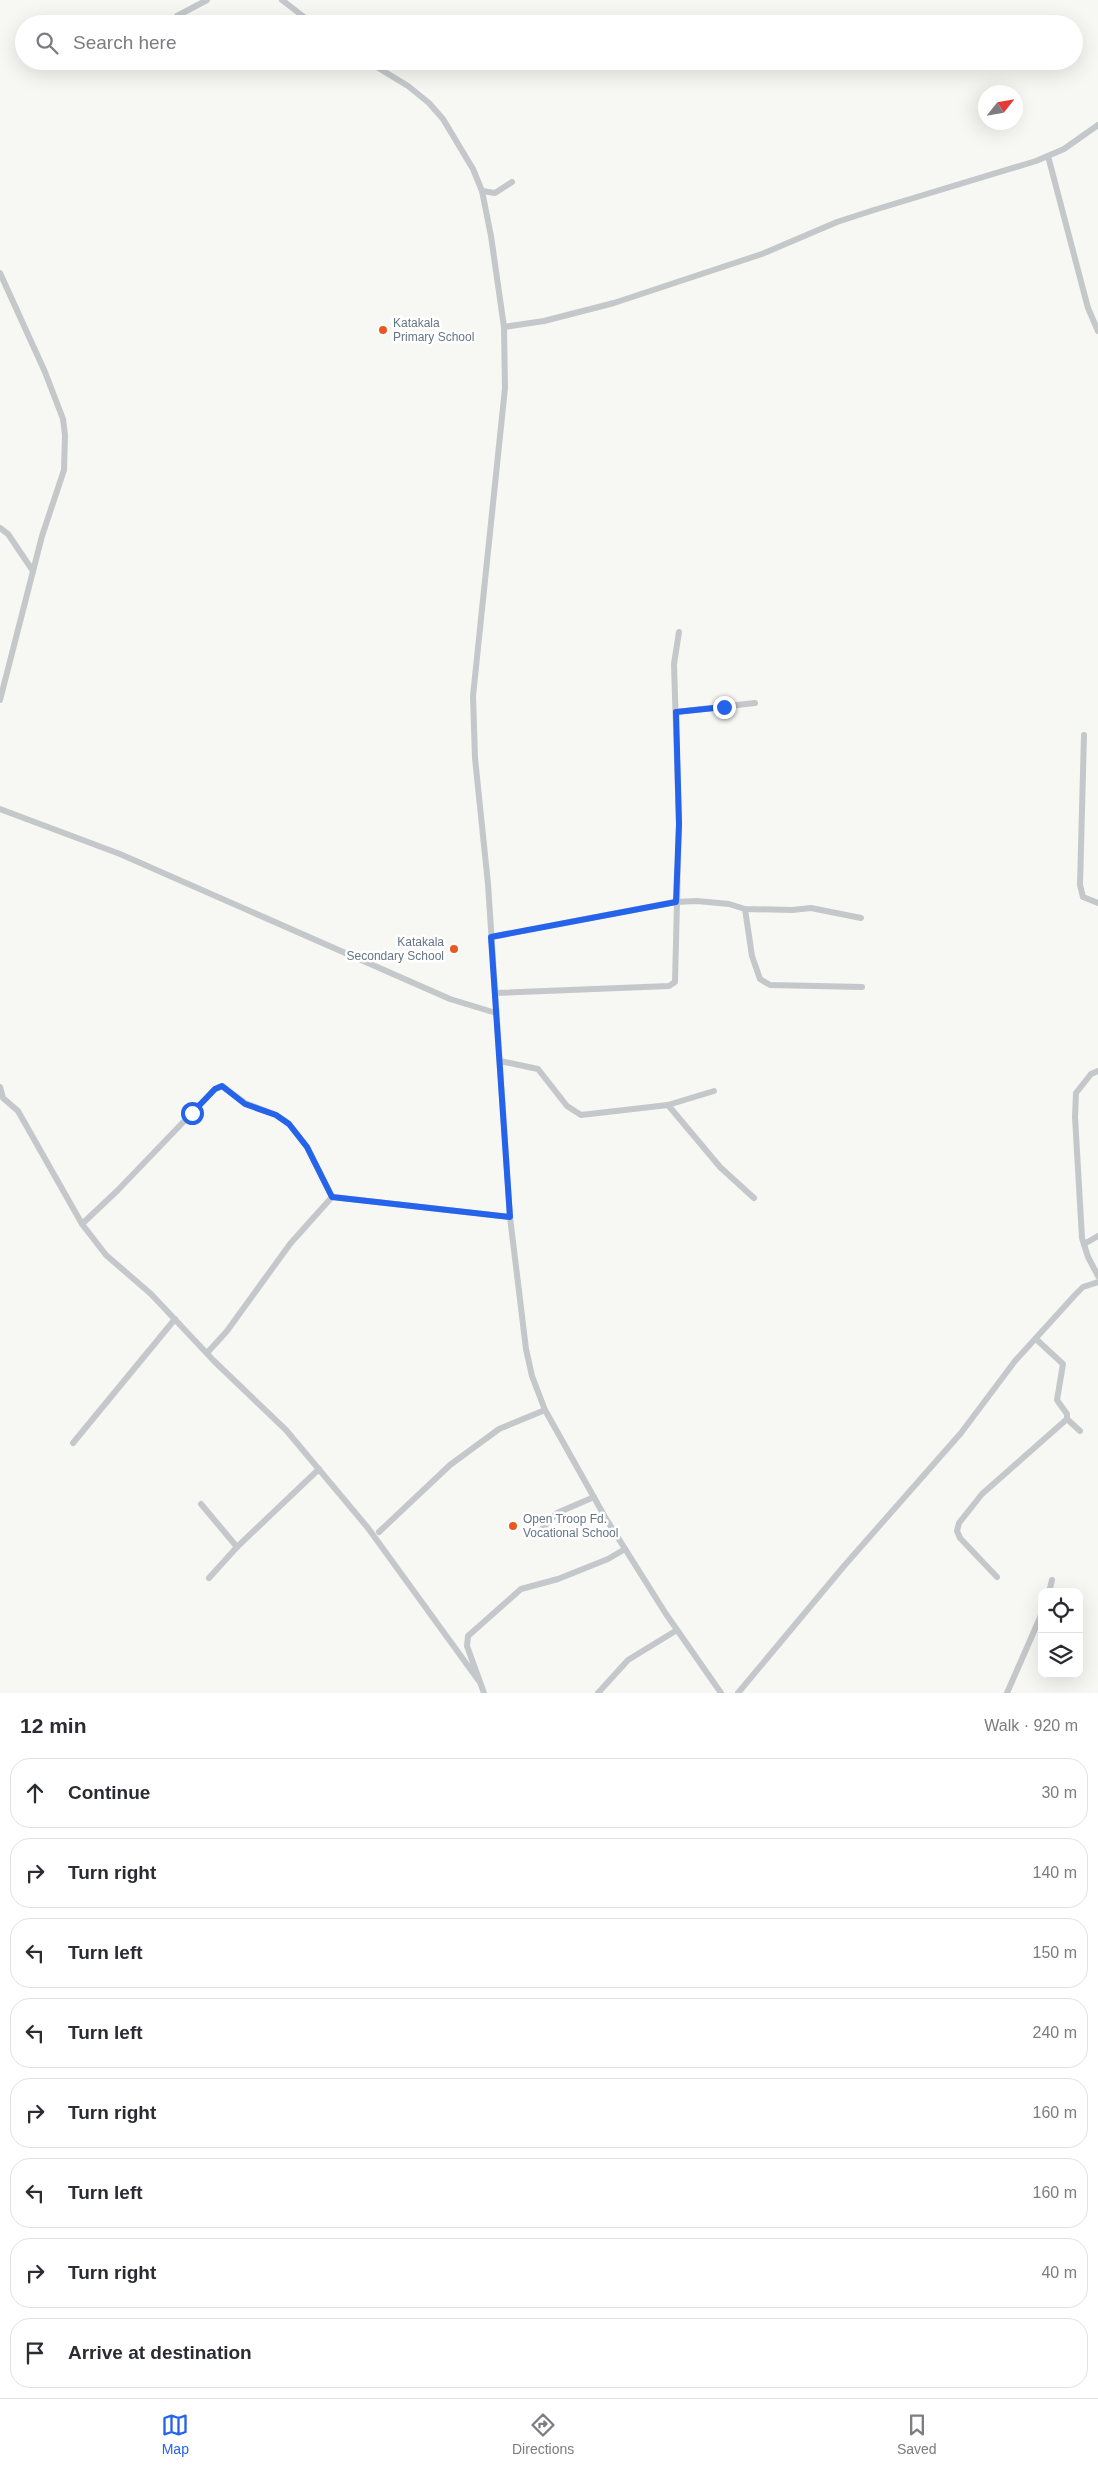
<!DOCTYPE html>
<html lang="en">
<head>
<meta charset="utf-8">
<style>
  :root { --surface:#fff; --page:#f7f7f7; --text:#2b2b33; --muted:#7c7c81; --line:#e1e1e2; --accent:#2563eb }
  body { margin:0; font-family:Arial,sans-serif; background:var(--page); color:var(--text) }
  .controls { position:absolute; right:15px; bottom:15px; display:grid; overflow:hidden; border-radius:10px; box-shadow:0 5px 20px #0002 }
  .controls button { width:45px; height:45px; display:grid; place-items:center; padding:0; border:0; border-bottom:1px solid var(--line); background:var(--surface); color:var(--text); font:25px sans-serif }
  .compass { position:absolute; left:978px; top:85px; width:45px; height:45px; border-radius:50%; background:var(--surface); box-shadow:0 5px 20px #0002; rotate:59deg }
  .stop { position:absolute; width:15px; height:15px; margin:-11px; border:4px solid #2563eb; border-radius:50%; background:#fff }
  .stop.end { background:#2563eb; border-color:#fff; box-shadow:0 1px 5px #0008 }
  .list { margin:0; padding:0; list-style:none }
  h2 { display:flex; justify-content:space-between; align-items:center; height:65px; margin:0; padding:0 20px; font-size:21px }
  h2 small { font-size:16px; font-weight:400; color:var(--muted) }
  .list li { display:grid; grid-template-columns:32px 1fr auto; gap:15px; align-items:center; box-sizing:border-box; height:70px; margin:0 10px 10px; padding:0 10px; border:1px solid var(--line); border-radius:20px }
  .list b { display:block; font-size:19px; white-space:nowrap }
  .list em { font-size:16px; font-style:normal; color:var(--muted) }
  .icon { flex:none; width:28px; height:28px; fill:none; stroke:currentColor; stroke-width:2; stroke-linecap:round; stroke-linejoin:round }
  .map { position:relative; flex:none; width:1098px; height:1693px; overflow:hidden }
  .search { position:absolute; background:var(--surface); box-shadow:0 5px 20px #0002; left:15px; right:15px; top:15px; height:55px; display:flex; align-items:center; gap:12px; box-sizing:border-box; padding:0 18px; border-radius:28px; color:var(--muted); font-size:19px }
  .sheet { height:705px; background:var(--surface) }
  nav { display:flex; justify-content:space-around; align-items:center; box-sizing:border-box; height:70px; border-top:1px solid var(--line); background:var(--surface); font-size:14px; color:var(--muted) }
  nav a { display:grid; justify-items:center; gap:2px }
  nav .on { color:var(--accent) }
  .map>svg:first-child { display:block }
</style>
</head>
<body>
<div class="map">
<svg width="1098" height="1693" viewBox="0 0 1098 1693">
  <rect width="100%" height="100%" fill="#f7f7f3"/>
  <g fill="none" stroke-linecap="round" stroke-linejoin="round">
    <g stroke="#c4c8cb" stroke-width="6">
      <path d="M282 0 313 24"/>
      <path d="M177 16 207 0"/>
      <path d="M367 61 408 86 429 103 443 119 473 169 482 191 491 236 504 327 505 388 473 696 475 758 488 884 510 1217 526 1349 532 1376 545 1410 605 1517 666 1614 721 1693"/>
      <path d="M1048 156 1088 308 1098 331"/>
      <path d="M482 191 495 193 512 182"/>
      <path d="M0 273 45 372 63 419 65 435 64 470 42 536 0 700"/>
      <path d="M504 327 544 321 614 303 762 254 837 222 874 210 1036 161 1064 149 1098 125"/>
      <path d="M0 528 8 534 33 571"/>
      <path d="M676 712 755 703"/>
      <path d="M1084 735 1080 885 1083 897 1098 903"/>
      <path d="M0 809 120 854 450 999 496 1013"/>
      <path d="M745 909 752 956 760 979 770 985 862 987"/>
      <path d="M491 937 675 902 697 901 729 904 745 909 792 910 811 908 861 918"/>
      <path d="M495 993 669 986 675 982 679 824 674 664 679 632"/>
      <path d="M500 1061 538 1069 567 1106 581 1115 668 1105 714 1091"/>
      <path d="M1098 1071 1091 1074 1076 1093 1075 1117 1082 1238 1088 1257 1098 1276"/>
      <path d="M0 1087 3 1098 18 1111 82 1224 106 1255 151 1294 214 1361 286 1430 368 1528 479 1681"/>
      <path d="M668 1105 720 1167 754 1198"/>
      <path d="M82 1224 118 1190 215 1089 222 1086 245 1103 276 1115 289 1124 307 1147 332 1197"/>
      <path d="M1084 1244 1098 1236"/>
      <path d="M1036 1339 1063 1364 1057 1400 1067 1414V1419"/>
      <path d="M207 1353 227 1331 290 1244 332 1197 510 1217"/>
      <path d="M73 1443 175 1319"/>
      <path d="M201 1504 237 1547 319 1469"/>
      <path d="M542 1529 557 1513 594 1497"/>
      <path d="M379 1532 450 1465 499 1429 545 1410"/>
      <path d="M997 1577 960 1538 957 1531 959 1523 982 1494 1067 1419 1080 1431"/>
      <path d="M209 1578 237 1547"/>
      <path d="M1049 1592 1052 1580"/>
      <path d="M484 1693 467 1646 468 1636 521 1589 558 1579 608 1559 625 1549"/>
      <path d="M598 1693 628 1660 677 1630"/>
      <path d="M738 1693 844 1566 961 1433 1015 1361 1075 1295 1083 1287 1098 1282"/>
      <path d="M1007 1693 1042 1613"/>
    </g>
  </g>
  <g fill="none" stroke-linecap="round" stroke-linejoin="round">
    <path stroke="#2563eb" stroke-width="6" d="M192 1113 215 1089 222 1086 245 1104 276 1115 289 1124 307 1147 332 1197 510 1217 491 937 676 902 679 824 676 712 724 707"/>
  </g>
  <g fill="#ea5820" stroke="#fff" stroke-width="2">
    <circle cx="383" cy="330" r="5"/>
    <circle cx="454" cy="949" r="5"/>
    <circle cx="513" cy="1526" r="5"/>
  </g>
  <g text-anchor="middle" stroke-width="5" stroke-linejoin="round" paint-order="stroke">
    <g font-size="12" fill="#647586" stroke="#fff" text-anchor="start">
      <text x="393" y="327">Katakala<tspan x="393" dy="14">Primary School</tspan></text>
      <text x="444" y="946" text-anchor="end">Katakala<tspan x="444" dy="14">Secondary School</tspan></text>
      <text x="523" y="1523">Open Troop Fd.<tspan x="523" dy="14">Vocational School</tspan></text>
    </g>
  </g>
</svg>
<div class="controls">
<button><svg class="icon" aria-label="locate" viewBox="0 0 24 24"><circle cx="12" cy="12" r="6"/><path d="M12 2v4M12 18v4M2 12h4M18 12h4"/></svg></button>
<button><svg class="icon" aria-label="layers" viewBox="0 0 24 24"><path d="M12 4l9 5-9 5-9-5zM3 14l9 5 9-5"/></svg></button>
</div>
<svg class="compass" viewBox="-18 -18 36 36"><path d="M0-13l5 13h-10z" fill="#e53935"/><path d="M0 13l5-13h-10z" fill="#7c7c81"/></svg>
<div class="stop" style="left:192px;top:1113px"></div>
<div class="stop end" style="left:724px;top:707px"></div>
<div class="search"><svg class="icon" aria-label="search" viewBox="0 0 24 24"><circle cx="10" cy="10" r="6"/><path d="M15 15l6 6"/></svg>Search here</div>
</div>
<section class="sheet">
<h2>12 min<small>Walk · 920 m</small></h2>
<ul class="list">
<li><svg class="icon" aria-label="ahead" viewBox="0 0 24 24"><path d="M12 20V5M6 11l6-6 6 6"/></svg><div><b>Continue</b></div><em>30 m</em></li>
<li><svg class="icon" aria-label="right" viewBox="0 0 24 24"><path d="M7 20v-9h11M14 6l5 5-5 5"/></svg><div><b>Turn right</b></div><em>140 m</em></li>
<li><svg class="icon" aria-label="left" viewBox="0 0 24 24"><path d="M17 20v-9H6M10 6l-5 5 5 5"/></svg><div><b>Turn left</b></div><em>150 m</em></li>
<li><svg class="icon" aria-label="left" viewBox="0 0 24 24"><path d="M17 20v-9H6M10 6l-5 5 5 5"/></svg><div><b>Turn left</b></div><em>240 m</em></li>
<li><svg class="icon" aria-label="right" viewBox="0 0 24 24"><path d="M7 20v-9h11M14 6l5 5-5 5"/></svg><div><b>Turn right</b></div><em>160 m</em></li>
<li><svg class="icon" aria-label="left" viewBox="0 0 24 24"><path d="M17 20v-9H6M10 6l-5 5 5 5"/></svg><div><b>Turn left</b></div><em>160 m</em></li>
<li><svg class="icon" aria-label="right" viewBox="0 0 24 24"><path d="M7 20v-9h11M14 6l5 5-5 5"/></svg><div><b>Turn right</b></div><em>40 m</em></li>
<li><svg class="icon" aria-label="arrive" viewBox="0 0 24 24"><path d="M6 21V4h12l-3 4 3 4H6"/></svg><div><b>Arrive at destination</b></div></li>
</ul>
</section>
<nav>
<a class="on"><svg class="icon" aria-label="map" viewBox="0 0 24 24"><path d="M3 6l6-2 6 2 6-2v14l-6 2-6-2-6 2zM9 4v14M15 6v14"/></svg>Map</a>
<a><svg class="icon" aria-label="directions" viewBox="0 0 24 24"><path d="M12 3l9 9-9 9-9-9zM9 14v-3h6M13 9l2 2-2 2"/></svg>Directions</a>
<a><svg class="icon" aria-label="saved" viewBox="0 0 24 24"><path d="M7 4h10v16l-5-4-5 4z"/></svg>Saved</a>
</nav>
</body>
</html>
